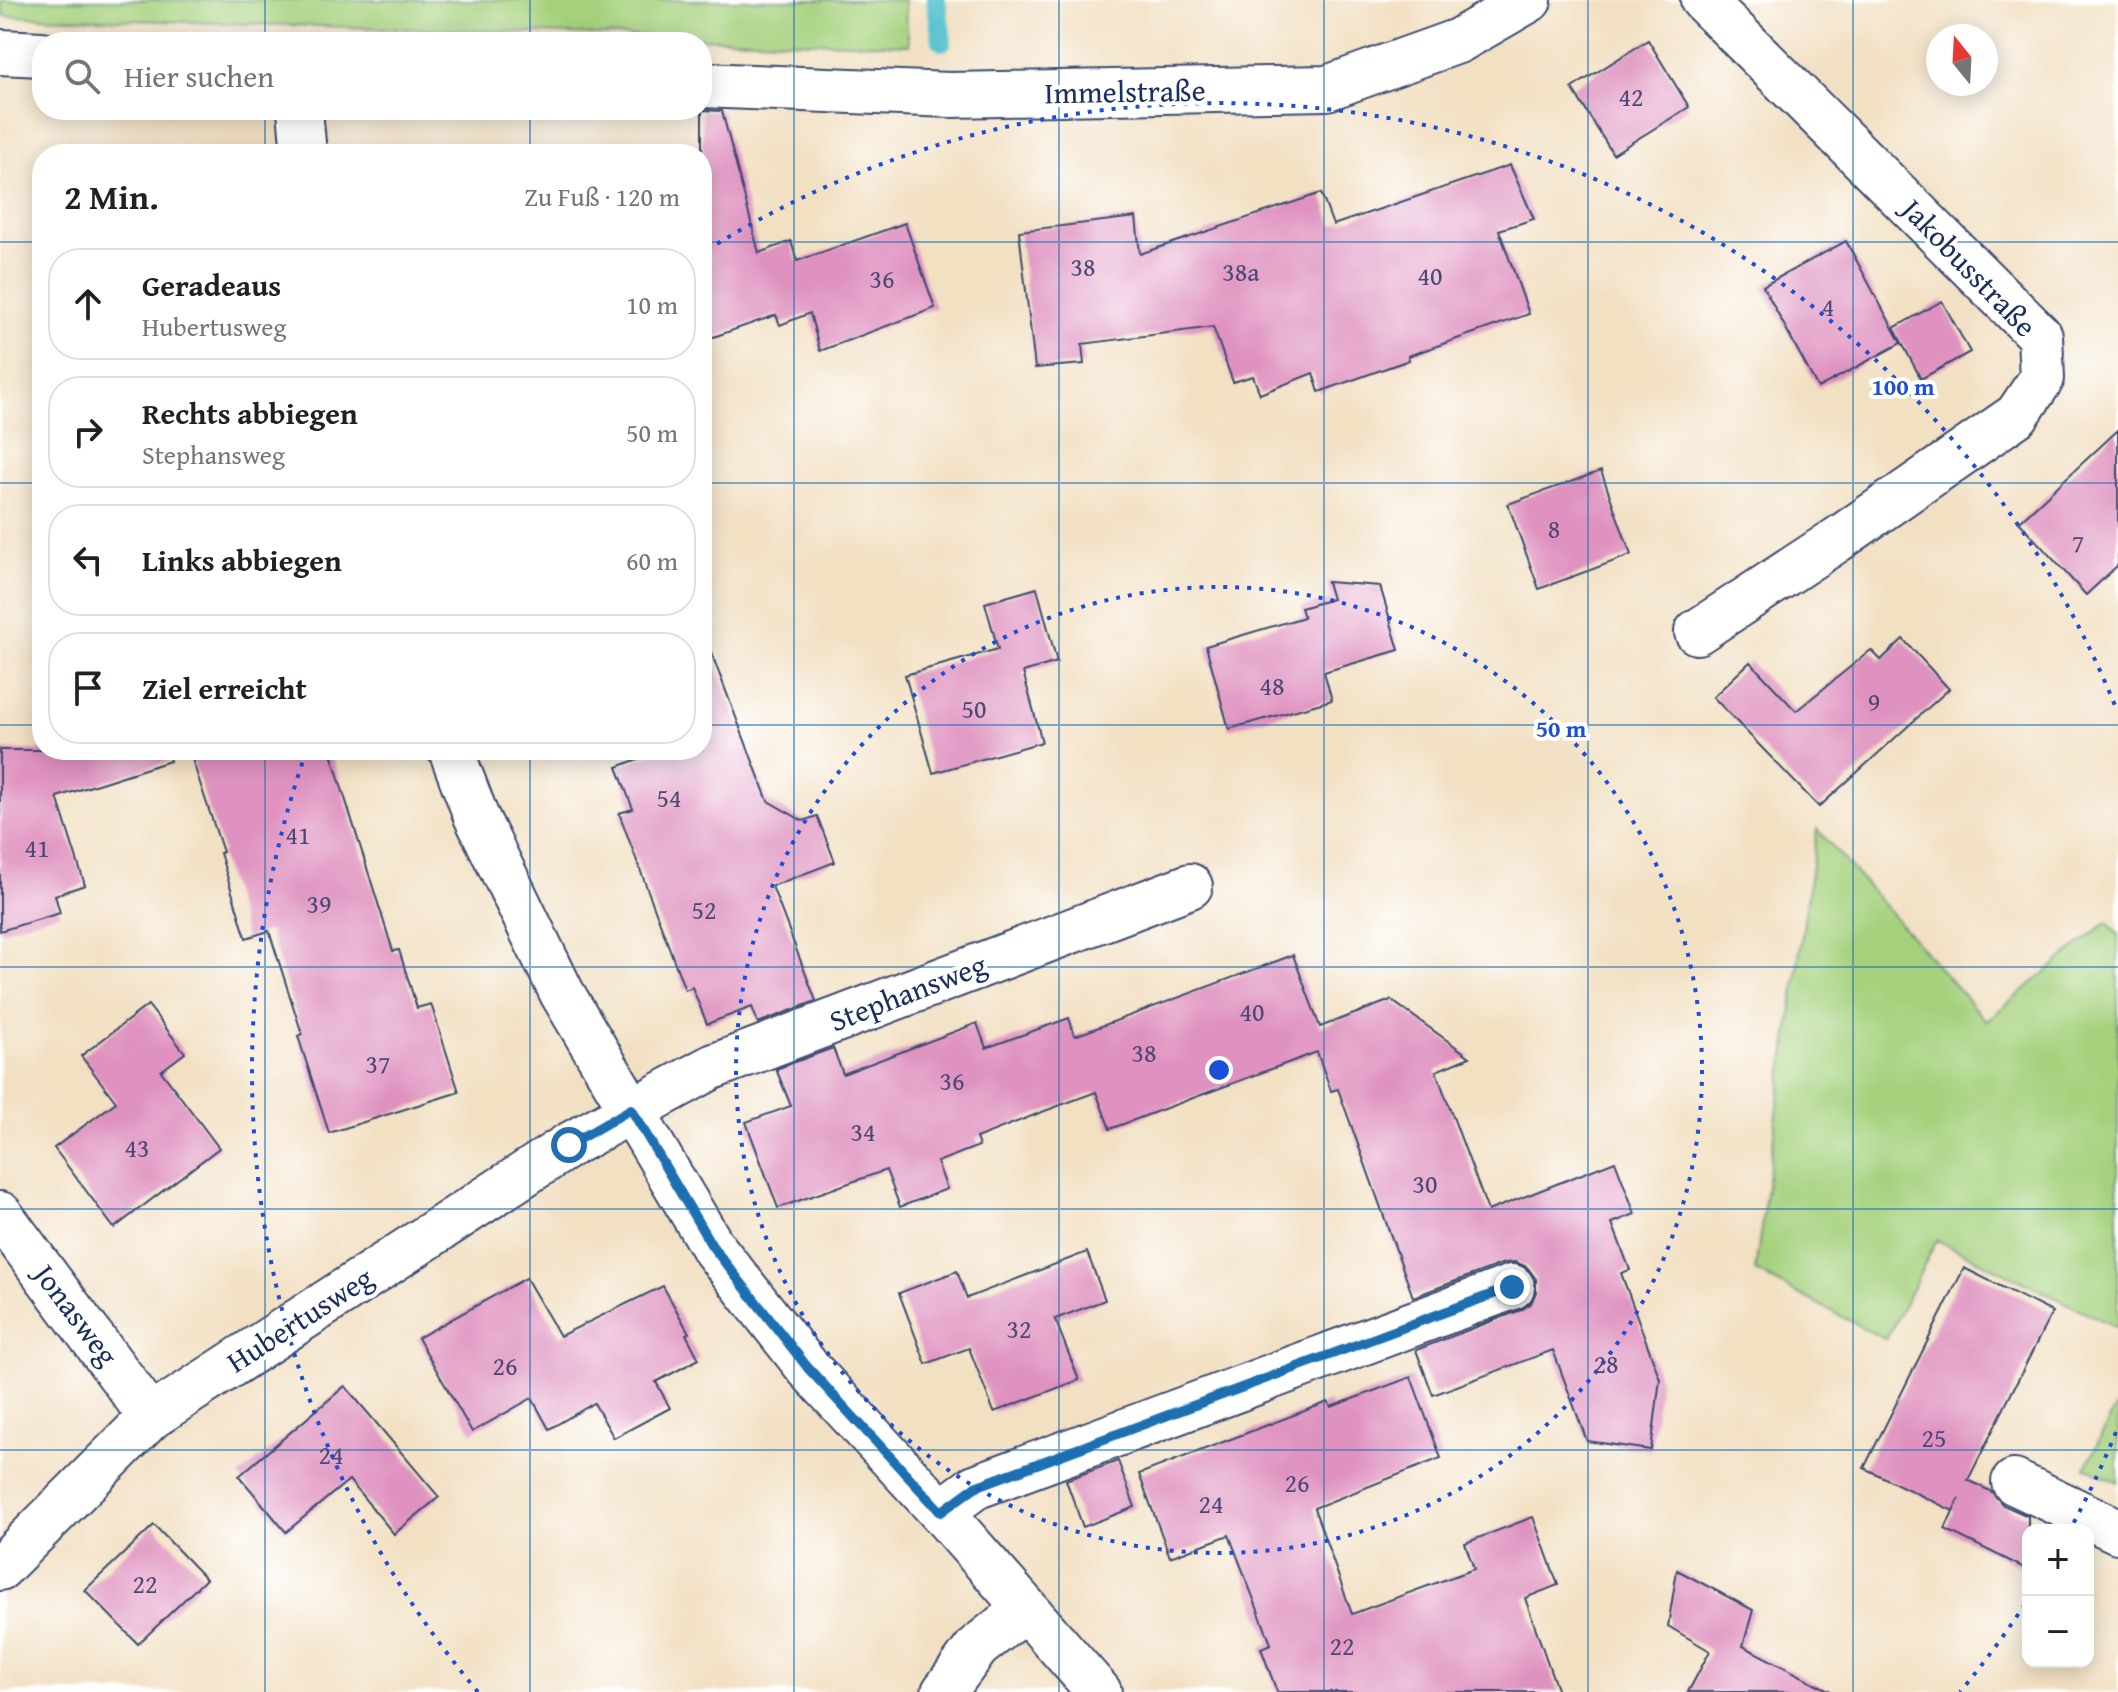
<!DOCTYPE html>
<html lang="de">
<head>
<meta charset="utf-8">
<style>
  :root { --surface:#fff; --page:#f6f6f6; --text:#202124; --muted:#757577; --line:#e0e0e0 }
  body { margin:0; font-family:"Gentium Book Plus",serif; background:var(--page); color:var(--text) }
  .controls { position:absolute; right:24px; bottom:24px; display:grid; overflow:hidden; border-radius:16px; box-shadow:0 4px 20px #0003 }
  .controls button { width:72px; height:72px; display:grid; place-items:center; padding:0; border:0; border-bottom:2px solid var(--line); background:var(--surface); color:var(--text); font:40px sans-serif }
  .compass { position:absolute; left:1926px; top:24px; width:72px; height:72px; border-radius:50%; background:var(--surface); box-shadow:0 4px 20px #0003; rotate:342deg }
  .stop { position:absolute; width:24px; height:24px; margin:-18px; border:6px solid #1f6fb2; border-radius:50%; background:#fff }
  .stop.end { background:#1f6fb2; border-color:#fff; box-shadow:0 2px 8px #0008 }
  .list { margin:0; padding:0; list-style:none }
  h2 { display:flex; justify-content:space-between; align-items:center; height:104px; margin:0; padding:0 32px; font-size:34px }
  h2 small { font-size:26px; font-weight:400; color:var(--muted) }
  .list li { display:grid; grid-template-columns:52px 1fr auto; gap:24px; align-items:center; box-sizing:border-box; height:112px; margin:0 16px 16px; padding:0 16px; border:2px solid var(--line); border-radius:32px }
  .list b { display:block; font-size:30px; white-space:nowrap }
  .list p { margin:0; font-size:26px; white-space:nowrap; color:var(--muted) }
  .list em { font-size:26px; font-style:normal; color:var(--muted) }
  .icon { flex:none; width:44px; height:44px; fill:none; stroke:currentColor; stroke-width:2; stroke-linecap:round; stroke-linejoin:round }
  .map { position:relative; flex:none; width:2118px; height:1692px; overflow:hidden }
  .search { position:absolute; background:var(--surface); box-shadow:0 4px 20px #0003; left:32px; top:32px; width:680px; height:88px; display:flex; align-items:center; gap:20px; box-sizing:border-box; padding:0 28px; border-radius:32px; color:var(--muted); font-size:30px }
  .panel { position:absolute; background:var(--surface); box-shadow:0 4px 20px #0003; left:32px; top:144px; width:680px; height:616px; border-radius:32px }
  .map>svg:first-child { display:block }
</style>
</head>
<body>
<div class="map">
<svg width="2118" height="1692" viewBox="0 0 2118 1692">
  <rect width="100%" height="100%" fill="#fff"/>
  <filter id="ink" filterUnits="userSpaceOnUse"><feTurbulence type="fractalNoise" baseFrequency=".0125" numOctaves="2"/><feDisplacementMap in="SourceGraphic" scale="16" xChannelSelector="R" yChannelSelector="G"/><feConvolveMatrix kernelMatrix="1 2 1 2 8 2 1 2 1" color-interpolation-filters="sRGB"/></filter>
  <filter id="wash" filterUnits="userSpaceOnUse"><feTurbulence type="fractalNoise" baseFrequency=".006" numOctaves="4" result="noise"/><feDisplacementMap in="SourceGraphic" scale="32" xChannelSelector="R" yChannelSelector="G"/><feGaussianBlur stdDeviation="1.8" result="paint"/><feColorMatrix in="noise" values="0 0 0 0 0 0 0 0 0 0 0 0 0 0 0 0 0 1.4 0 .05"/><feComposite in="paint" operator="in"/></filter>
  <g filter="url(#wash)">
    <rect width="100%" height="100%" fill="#f2e0c3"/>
    <g fill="#a5d17d" stroke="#60806e" stroke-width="2">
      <path d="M1 0H904L909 45 4 16Z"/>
      <path d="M1817 829 1986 1021 2107 922 2118 934V1328L1937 1240 1886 1340 1755 1271Z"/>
      <path d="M2118 1402V1483L2086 1467Z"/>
    </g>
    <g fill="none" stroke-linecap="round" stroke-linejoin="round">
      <path stroke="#55c1cf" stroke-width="20" d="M936 0 942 41"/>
    </g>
    <g id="blocks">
      <g fill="#df92bf">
        <path d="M1648 40 1689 107 1613 154 1572 88Z"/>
        <path d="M702 110 722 111 759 253 791 241 797 261 905 223 935 308 820 351 810 313 780 325 776 315 702 341Z"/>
        <path d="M1510 165 1534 219 1499 230 1529 314 1408 356 1409 360 1319 392 1313 373 1260 394 1253 376 1233 382 1213 327 1082 344 1084 364 1035 368 1019 231 1136 217 1140 254 1321 193 1333 225Z"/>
        <path d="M1846 241 1901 343 1818 388 1763 286Z"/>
        <path d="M1942 301 1970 352 1921 379 1894 328Z"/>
        <path d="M2118 430V565L2086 595 2019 522Z"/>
        <path d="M1601 471 1631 555 1539 589 1508 504Z"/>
        <path d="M1327 582 1380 586 1399 650 1324 672 1332 700 1229 729 1206 646 1304 617 1301 608 1332 599Z"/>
        <path d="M1037 588 1057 662 1023 672 1042 742 933 773 905 675 998 649 985 603Z"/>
        <path d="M706 639 768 801 803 821 817 816 835 862 772 886 816 1001 758 1023 752 1007 707 1024 692 987 685 990 619 813 633 809 617 767 661 750H702V640Z"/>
        <path d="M1903 639 1949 689 1819 807 1713 697 1750 662 1796 711 1871 650 1881 660Z"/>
        <path d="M0 750H168L170 761 57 797 85 885 55 895 60 913 0 931Z"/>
        <path d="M189 750H330L393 951 399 950 417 1008 431 1004 459 1092 329 1133 298 1036 302 1034 269 931 246 938 220 853 223 852Z"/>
        <path d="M1293 955 1320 1027 1391 1000 1470 1057 1436 1071 1488 1211 1615 1161 1635 1214 1612 1223 1630 1270 1621 1273 1660 1379 1651 1450 1587 1441 1553 1350 1433 1395 1416 1350 1521 1310 1531 1303 1536 1292V1279L1527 1267 1515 1262 1504 1263 1413 1297 1338 1089 1331 1091 1317 1052 1110 1129 1096 1092 1042 1112 976 1138 979 1146 937 1162 947 1189 900 1207 886 1170 778 1208 746 1122 791 1106 776 1069 833 1048 843 1074 977 1023 986 1048 1069 1018 1075 1036Z"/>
        <path d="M148 1005 185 1053 161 1071 219 1148 114 1228 54 1148 116 1102 81 1056Z"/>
        <path d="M1087 1252 1105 1300 1055 1319 1079 1380 994 1412 969 1348 926 1364 899 1293 957 1271 967 1298Z"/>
        <path d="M1964 1268 2052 1312 1968 1480 1992 1492 2003 1505 2028 1516V1570L1945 1529 1959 1498 1953 1511 1864 1468Z"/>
        <path d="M526 1278 560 1336 663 1286 689 1333 686 1334 699 1359 656 1382 670 1408 614 1438 594 1403 549 1429 532 1398 472 1432 418 1338Z"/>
        <path d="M1411 1377 1441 1458 1314 1508 1352 1614 1474 1569 1465 1543 1533 1517 1558 1585 1525 1598 1558 1692H1277L1261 1648 1271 1644 1229 1535 1170 1557 1139 1474 1328 1402 1331 1407Z"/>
        <path d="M345 1386 439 1497 394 1534 349 1480 286 1532 239 1476Z"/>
        <path d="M1118 1461 1135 1507 1083 1527 1066 1480Z"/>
        <path d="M154 1525 206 1579 138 1644 85 1590Z"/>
        <path d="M1677 1570 1753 1610 1743 1646 1832 1692H1688L1710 1651 1668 1626Z"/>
      </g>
    </g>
  </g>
  <g filter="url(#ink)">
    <use href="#blocks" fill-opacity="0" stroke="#3b4a6d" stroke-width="2"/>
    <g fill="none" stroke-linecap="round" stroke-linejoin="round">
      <defs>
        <g id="minor">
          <path d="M0 52 42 54"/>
          <path d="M702 85 950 95 1327 88 1458 41 1529 0"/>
          <path d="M300 110 304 154"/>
          <path d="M1697 632 1837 540 2017 415 2042 378 2040 336 1703 0"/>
          <path d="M451 750 476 816 562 993 712 1246 808 1368 941 1512 1099 1692"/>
          <path d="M0 1214 151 1417"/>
          <path d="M2014 1482 2118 1531"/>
          <path d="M941 1512 975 1487 1512 1287"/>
          <path d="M0 1568 151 1417 569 1145 712 1067 1190 886"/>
          <path d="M944 1692 977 1647 1025 1609"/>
        </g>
      </defs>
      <use href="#minor" stroke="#3b4a6d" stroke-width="48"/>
      <use href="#minor" stroke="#fff" stroke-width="44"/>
    </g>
  </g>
  <g fill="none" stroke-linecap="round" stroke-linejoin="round" filter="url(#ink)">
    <path stroke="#1f6fb2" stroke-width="10" d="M569 1145 631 1109 712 1246 808 1368 941 1512 975 1487 1512 1287"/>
  </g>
  <path fill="none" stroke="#1f6fb2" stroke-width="2" stroke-opacity="0.55" d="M265 0V42M530 0V42M794 0V1692M1059 0V1692M1324 0V1692M1588 0V1692M1853 0V1692M265 110V154M530 110V154M0 242H42M702 242H2118M0 483H42M702 483H2118M0 725H42M702 725H2118M265 750V1692M530 750V1692M0 967H2118M0 1209H2118M0 1450H2118"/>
  <g fill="none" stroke="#1d4ed8" stroke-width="4" stroke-dasharray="4 8">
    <circle cx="1219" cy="1070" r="483"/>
    <path d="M2116 1432A967 967 0 0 1 2073 1524M2025 1604A967 967 0 0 1 1960 1692M478 1692A967 967 0 0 1 305 755M707 250A967 967 0 0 1 2116 708"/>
  </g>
  <g text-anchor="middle" stroke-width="8" stroke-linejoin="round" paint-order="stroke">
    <g font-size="26" fill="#4c4876">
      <text x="1631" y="106">42</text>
      <text x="1083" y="276">38</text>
      <text x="1241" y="281">38a</text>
      <text x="1430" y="285">40</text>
      <text x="882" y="288">36</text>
      <text x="1828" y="316">4</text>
      <text x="1554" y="538">8</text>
      <text x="2078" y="552">7</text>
      <text x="1272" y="695">48</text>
      <text x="1874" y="711">9</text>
      <text x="974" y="718">50</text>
      <text x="669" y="807">54</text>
      <text x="298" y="844">41</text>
      <text x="37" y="857">41</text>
      <text x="319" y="913">39</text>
      <text x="704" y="919">52</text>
      <text x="1252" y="1021">40</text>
      <text x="1144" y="1062">38</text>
      <text x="378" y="1073">37</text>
      <text x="952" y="1090">36</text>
      <text x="863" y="1141">34</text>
      <text x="137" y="1157">43</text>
      <text x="1425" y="1193">30</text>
      <text x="1019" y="1338">32</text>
      <text x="1606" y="1373">28</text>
      <text x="505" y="1375">26</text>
      <text x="1934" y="1447">25</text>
      <text x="331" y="1464">24</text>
      <text x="1297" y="1492">26</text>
      <text x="1211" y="1513">24</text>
      <text x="145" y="1593">22</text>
      <text x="1342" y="1655">22</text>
    </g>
    <g font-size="30" fill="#1b2f5e" stroke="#fff">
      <text transform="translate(1125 92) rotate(-1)" y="10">Immelstraße</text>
      <text transform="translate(1969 268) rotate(46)" y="10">Jakobusstraße</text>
      <text transform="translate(908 993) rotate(-21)" y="10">Stephansweg</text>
      <text transform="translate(76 1315) rotate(53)" y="10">Jonasweg</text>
      <text transform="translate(300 1320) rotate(-33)" y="10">Hubertusweg</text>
    </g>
  </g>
  <circle cx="1219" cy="1070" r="12" fill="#1d4ed8" stroke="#fff" stroke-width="4"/>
  <g font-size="24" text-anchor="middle" font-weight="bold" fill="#1d4ed8" stroke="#fff" stroke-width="8" stroke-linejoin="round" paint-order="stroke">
    <text x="1903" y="395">100 m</text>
    <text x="1561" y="737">50 m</text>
  </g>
</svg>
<div class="controls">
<button>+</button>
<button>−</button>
</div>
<svg class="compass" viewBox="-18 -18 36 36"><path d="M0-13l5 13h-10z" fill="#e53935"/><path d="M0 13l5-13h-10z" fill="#757577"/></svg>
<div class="stop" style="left:569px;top:1145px"></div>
<div class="stop end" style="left:1512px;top:1287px"></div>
<div class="search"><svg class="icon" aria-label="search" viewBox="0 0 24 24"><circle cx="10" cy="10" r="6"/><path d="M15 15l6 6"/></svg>Hier suchen</div>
<section class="panel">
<h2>2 Min.<small>Zu Fuß · 120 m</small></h2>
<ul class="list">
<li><svg class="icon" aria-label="ahead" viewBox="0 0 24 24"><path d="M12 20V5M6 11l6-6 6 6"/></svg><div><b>Geradeaus</b><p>Hubertusweg</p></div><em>10 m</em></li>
<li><svg class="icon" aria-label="right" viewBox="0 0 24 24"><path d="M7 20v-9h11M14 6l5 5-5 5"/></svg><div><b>Rechts abbiegen</b><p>Stephansweg</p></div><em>50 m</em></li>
<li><svg class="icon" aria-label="left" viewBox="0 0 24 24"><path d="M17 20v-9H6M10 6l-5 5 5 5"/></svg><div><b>Links abbiegen</b></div><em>60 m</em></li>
<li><svg class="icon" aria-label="arrive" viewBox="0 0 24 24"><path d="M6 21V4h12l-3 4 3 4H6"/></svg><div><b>Ziel erreicht</b></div></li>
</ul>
</section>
</div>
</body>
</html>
